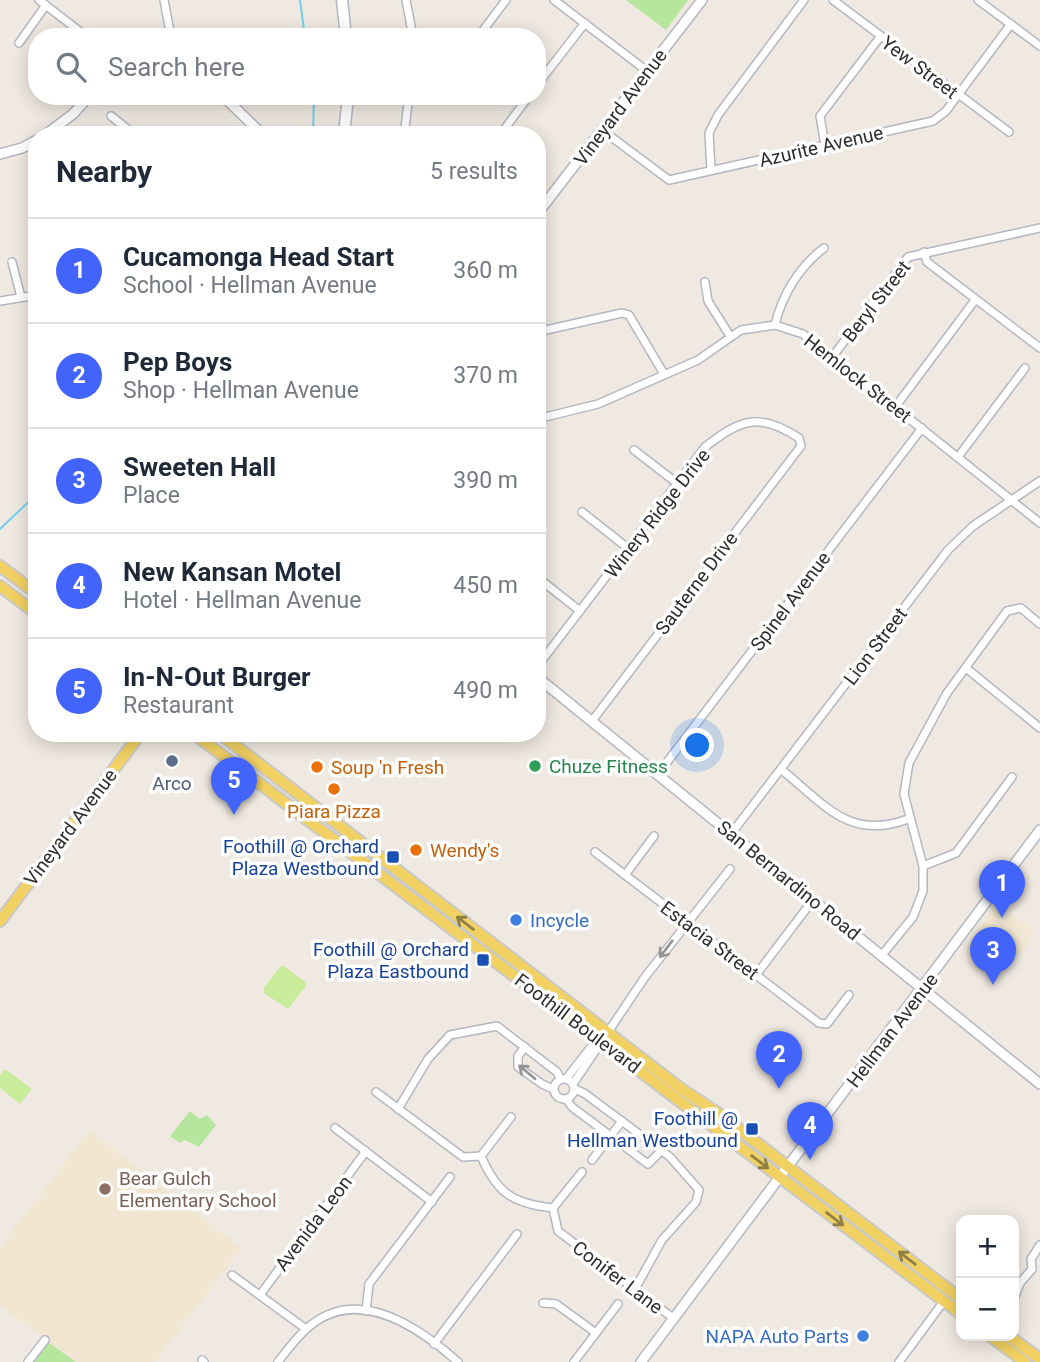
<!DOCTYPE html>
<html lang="en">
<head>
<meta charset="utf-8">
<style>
  :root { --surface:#fff; --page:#f6f6f7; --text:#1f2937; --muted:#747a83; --line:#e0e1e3; --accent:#4264fb }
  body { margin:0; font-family:Roboto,sans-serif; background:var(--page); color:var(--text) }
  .controls { position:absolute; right:21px; bottom:21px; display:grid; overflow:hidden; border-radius:14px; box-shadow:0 4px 18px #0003 }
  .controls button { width:63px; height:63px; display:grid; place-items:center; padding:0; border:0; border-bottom:2px solid var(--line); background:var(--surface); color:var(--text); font:35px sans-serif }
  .you { position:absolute; left:698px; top:746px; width:24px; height:24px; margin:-18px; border:5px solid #fff; border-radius:50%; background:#1a73e8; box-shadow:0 0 0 10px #1a73e833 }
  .badge { display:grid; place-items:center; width:46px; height:46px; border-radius:50%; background:var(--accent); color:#fff; font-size:23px; font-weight:700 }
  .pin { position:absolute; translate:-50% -58px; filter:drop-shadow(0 2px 4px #0008) }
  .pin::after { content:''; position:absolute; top:37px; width:24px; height:21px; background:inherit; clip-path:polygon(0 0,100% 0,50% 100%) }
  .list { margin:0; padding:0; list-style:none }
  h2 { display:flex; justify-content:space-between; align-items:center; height:91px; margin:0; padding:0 28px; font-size:30px }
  h2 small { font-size:23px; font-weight:400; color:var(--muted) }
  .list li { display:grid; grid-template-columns:46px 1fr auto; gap:21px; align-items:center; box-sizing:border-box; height:105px; padding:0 28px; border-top:2px solid var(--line) }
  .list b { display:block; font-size:26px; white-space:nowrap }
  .list p { margin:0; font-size:23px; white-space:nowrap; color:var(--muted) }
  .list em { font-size:23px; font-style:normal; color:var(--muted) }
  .icon { flex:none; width:38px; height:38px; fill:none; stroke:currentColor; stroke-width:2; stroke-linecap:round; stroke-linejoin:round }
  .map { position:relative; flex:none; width:1040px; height:1362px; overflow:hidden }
  .search { position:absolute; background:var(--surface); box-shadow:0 4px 18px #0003; left:28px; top:28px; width:518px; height:77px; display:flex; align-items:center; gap:18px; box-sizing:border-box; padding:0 24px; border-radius:28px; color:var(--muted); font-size:26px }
  .panel { position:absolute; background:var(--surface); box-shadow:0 4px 18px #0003; left:28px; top:126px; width:518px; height:616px; border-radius:28px }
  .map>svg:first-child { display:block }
</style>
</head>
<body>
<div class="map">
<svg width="1040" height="1362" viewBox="0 0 1040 1362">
  <rect width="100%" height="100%" fill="#efe9e1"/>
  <g fill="#f0e6d1">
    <path d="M998 903 1035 933 1016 960 998 948 987 960 976 961 963 950Z"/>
    <path d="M89 1130 242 1248 155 1362H76L0 1306V1247Z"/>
  </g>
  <g fill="#b6e59e">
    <path d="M626 0H688L666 30Z"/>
    <path d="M190 1111 200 1119 207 1115 216 1125 199 1147 185 1140 180 1143 170 1136Z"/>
    <path d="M45 1340 76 1362H29Z"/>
  </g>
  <g fill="#c9ec9a">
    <path d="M284 966 305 982 306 986 288 1009 264 993V988L280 967Z"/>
    <path d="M5 1069 32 1089 20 1104 0 1088V1075Z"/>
  </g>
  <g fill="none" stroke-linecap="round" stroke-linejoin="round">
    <g stroke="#75cff0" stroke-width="2">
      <path d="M300 0 305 37"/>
      <path d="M313 135 314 96"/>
      <path d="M0 529 37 494"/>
    </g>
    <defs>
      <g id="minor">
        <path d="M39 0 87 37"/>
        <path d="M164 0 171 37"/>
        <path d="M406 0 413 37"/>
        <path d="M554 0 647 71"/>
        <path d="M833 0 1009 132"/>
        <path d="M978 0 1040 46"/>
        <path d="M478 37 506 0"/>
        <path d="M19 43 46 5"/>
        <path d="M537 85 585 23"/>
        <path d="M409 99 427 96"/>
        <path d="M111 116 135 135"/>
        <path d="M602 130 669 180 933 121 946 111 1011 24"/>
        <path d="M404 135 409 96"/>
        <path d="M500 135 529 96"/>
        <path d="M825 145 820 116 880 37"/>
        <path d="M711 170 709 133 718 115 804 0"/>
        <path d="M924 252 927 262 1040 348"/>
        <path d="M12 262 21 297"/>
        <path d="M705 282 708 301 730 336"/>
        <path d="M0 301 37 295"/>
        <path d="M775 325C782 295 799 267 824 248"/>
        <path d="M537 332 622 313 629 315 664 374"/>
        <path d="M833 356 908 257 1040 228"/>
        <path d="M896 406 975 300"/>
        <path d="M537 419 598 404 698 360 741 330 775 325 803 334 1040 523"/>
        <path d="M634 450 678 484"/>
        <path d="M958 457 1025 368"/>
        <path d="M582 512 629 549"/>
        <path d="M537 577 580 611"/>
        <path d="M537 667 705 447C741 419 759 412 799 438L801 446 592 721"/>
        <path d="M966 668 1040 728"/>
        <path d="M782 770C825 805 850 841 908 819"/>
        <path d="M658 774 922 428"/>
        <path d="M731 834 948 550 973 526 1040 481"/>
        <path d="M595 852 819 1023 827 1024 849 995"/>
        <path d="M923 866 956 853 1012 777"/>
        <path d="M625 875 654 836"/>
        <path d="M882 955 913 917 923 891V866L904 794 909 763 947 693 1007 611 1021 608 1040 624"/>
        <path d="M756 975 813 900"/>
        <path d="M525 1047 518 1056V1067L542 1084 553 1089"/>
        <circle cx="564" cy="1089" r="10"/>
        <path d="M566 1079 598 1038"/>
        <path d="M573 1084 645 977 730 869"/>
        <path d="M574 1089 584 1093 670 1157 699 1190 696 1202 662 1240 635 1289"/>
        <path d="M376 1092 463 1157 481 1156C497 1193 513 1204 553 1208L558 1231 673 1318"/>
        <path d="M566 1099 572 1107 648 1164 662 1150"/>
        <path d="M398 1109 428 1059 450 1035 497 1026 557 1072 560 1079"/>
        <path d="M335 1128 432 1202"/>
        <path d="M481 1156 511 1117"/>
        <path d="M592 1160 622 1121"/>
        <path d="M553 1208 582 1172"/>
        <path d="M1032 1269 1031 1259 1040 1245"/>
        <path d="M232 1275 306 1329"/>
        <path d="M260 1295 366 1151"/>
        <path d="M1014 1299 1020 1283 1032 1269"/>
        <path d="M543 1303 556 1304 596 1333"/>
        <path d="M366 1311 369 1284 450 1177"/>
        <path d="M434 1344 517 1234"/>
        <path d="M202 1360 204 1362"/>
        <path d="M28 1362 45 1340"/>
        <path d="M278 1362C288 1349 298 1335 311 1325 360 1286 420 1328 458 1362"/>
        <path d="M574 1362 618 1304"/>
        <path d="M899 1362 944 1301"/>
      </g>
      <g id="tertiary">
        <path d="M223 96 263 135"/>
        <path d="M45 135 73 114 89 96"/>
        <path d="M0 154 22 148 37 140"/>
        <path d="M537 214 702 0"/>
        <path d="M537 677 1040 1084"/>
        <path d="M641 1362 1040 830"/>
      </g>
      <g id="secondary">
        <path d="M342 0 346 37"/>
        <path d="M344 135 348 96"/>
      </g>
      <g id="primary">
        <path d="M0 566 37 594"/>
        <path d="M0 586 37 614"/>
        <path d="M193 733 961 1314"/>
        <path d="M219 733 680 1088 719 1114 961 1299"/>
        <path d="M0 921 141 733"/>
        <path d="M990 1336 1025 1362"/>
        <path d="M1009 1336 1040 1359"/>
      </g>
    </defs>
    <use href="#minor" stroke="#b4b7c1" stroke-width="10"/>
    <use href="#tertiary" stroke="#b4b7c1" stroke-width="12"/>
    <use href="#secondary" stroke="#b4b7c1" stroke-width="13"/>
    <use href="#primary" stroke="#c9c9c9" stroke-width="14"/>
    <use href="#minor" stroke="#fff" stroke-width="7"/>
    <use href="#tertiary" stroke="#fff" stroke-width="9"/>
    <use href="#secondary" stroke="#fff" stroke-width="10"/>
    <use href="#primary" stroke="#f2d163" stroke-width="10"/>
  </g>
  <defs><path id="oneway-shaft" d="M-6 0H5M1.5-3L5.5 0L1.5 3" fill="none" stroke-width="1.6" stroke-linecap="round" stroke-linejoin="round" transform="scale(1.75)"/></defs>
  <g stroke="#908048">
    <use href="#oneway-shaft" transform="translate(465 923) rotate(-143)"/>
    <use href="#oneway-shaft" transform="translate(760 1162) rotate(37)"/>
    <use href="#oneway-shaft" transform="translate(835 1219) rotate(37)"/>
    <use href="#oneway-shaft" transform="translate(907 1258) rotate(-143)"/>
  </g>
  <g stroke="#969696">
    <use href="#oneway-shaft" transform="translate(666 949) rotate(127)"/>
    <use href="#oneway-shaft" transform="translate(527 1072) rotate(-140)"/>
  </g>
  <circle fill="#5c6f8a" stroke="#fff" stroke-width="2.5" cx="172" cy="761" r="7"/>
  <circle fill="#2e9e5b" stroke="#fff" stroke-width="2.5" cx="535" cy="766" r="7"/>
  <g fill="#e8710a" stroke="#fff" stroke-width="2.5">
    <circle cx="317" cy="767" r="7"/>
    <circle cx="334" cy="789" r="7"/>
    <circle cx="416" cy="850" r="7"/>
  </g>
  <g fill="#1a4fb4" stroke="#fff" stroke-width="2.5">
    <rect x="386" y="850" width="14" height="14" rx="3.5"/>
    <rect x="476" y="953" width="14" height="14" rx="3.5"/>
    <rect x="745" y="1122" width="14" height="14" rx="3.5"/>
  </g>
  <g fill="#3f7fe0" stroke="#fff" stroke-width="2.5">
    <circle cx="516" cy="920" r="7"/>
    <circle cx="863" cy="1336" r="7"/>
  </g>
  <circle fill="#8d6e63" stroke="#fff" stroke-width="2.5" cx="105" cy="1189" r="7"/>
  <g text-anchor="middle" stroke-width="7" stroke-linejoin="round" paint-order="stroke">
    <g font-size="19" fill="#2e2e2e" stroke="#fff">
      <text transform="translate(920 67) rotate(37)" y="7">Yew Street</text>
      <text transform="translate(620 107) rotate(-53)" y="7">Vineyard Avenue</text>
      <text transform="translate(821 146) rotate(-13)" y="7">Azurite Avenue</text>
      <text transform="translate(876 301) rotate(-52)" y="7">Beryl Street</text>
      <text transform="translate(858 378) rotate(38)" y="7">Hemlock Street</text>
      <text transform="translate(657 513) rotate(-52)" y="7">Winery Ridge Drive</text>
      <text transform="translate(696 583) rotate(-53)" y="7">Sauterne Drive</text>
      <text transform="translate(790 601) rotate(-53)" y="7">Spinel Avenue</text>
      <text transform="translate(875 646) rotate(-53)" y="7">Lion Street</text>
      <text transform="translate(70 827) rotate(-53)" y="7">Vineyard Avenue</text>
      <text transform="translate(789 880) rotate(39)" y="7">San Bernardino Road</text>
      <text transform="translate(710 940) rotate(37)" y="7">Estacia Street</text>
      <text transform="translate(578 1023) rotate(37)" y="7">Foothill Boulevard</text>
      <text transform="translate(892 1030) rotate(-53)" y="7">Hellman Avenue</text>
      <text transform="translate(313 1223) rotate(-53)" y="7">Avenida Leon</text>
      <text transform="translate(618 1277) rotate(37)" y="7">Conifer Lane</text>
    </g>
    <g font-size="19" fill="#27864d" stroke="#fff" text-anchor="start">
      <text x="549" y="773">Chuze Fitness</text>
    </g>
    <g font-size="19" fill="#c56008" stroke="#fff" text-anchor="start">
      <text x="331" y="774">Soup 'n Fresh</text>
      <text x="334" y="818" text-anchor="middle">Piara Pizza</text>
      <text x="430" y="857">Wendy's</text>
    </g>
    <g font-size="19" fill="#4e5e75" stroke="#fff">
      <text x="172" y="790">Arco</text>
    </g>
    <g font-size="19" fill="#164399" stroke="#fff" text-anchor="end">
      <text x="379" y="853">Foothill @ Orchard<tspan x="379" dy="22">Plaza Westbound</tspan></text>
      <text x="469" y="956">Foothill @ Orchard<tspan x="469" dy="22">Plaza Eastbound</tspan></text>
      <text x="738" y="1125">Foothill @<tspan x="738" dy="22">Hellman Westbound</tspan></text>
    </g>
    <g font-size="19" fill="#366cbe" stroke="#fff" text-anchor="start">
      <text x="530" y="927">Incycle</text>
      <text x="849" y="1343" text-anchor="end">NAPA Auto Parts</text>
    </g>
    <g font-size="19" fill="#785e54" stroke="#fff" text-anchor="start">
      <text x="119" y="1185">Bear Gulch<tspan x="119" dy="22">Elementary School</tspan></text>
    </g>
  </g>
</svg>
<div class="controls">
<button>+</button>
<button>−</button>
</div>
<div class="you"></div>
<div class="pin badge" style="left:1002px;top:918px">1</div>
<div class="pin badge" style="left:779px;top:1089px">2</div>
<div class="pin badge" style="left:993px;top:985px">3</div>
<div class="pin badge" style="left:810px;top:1160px">4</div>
<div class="pin badge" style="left:234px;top:815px">5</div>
<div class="search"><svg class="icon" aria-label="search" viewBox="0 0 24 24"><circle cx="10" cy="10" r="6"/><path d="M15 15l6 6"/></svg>Search here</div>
<section class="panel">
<h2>Nearby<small>5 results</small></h2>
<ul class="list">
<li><span class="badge">1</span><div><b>Cucamonga Head Start</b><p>School · Hellman Avenue</p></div><em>360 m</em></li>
<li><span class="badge">2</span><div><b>Pep Boys</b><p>Shop · Hellman Avenue</p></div><em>370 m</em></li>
<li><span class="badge">3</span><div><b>Sweeten Hall</b><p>Place</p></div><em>390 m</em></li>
<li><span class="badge">4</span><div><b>New Kansan Motel</b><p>Hotel · Hellman Avenue</p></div><em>450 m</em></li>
<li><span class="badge">5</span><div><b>In-N-Out Burger</b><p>Restaurant</p></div><em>490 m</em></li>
</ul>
</section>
</div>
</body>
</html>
